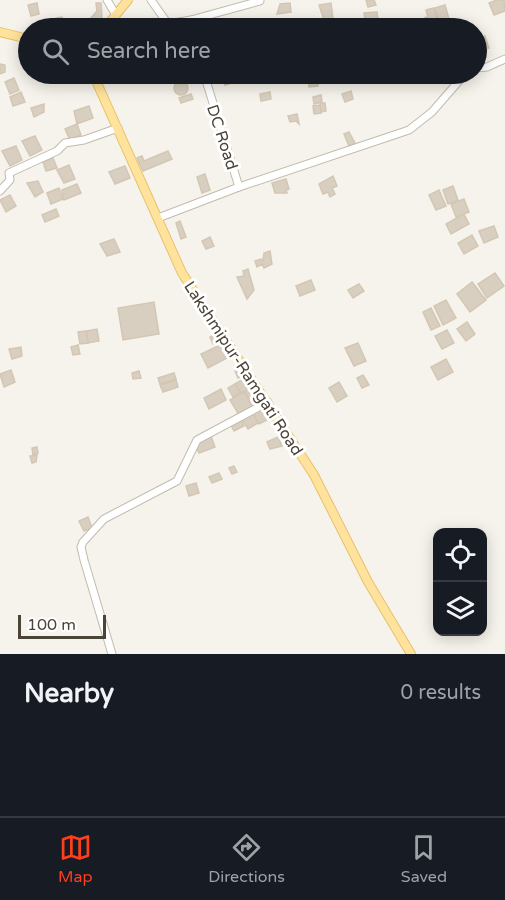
<!DOCTYPE html>
<html lang="en">
<head>
<meta charset="utf-8">
<style>
  :root { --surface:#171b24; --page:#20242c; --text:#f1f3f6; --muted:#9ea1a6; --line:#363941; --accent:#fc3f1d }
  body { margin:0; font-family:"Varela Round",sans-serif; background:var(--page); color:var(--text) }
  .controls { position:absolute; right:18px; bottom:18px; display:grid; overflow:hidden; border-radius:12px; box-shadow:0 3px 15px #0003 }
  .controls button { width:54px; height:54px; display:grid; place-items:center; padding:0; border:0; border-bottom:2px solid var(--line); background:var(--surface); color:var(--text); font:30px sans-serif }
  .scale { position:absolute; left:18px; bottom:15px; width:88px; box-sizing:border-box; padding-left:6px; border:3px solid #4b4439; border-top:0; font-size:16px; line-height:21px; white-space:nowrap; color:#4b4439; -webkit-text-stroke:4px #fff; paint-order:stroke }
  .list { margin:0; padding:0; list-style:none }
  h2 { display:flex; justify-content:space-between; align-items:center; height:78px; margin:0; padding:0 24px; font-size:26px }
  h2 small { font-size:20px; font-weight:400; color:var(--muted) }
  .icon { flex:none; width:33px; height:33px; fill:none; stroke:currentColor; stroke-width:2; stroke-linecap:round; stroke-linejoin:round }
  .map { position:relative; flex:none; width:505px; height:654px; overflow:hidden }
  .search { position:absolute; background:var(--surface); box-shadow:0 3px 15px #0003; left:18px; right:18px; top:18px; height:66px; display:flex; align-items:center; gap:15px; box-sizing:border-box; padding:0 21px; border-radius:33px; color:var(--muted); font-size:22px }
  .sheet { height:162px; background:var(--surface) }
  nav { display:flex; justify-content:space-around; align-items:center; box-sizing:border-box; height:84px; border-top:2px solid var(--line); background:var(--surface); font-size:16px; color:var(--muted) }
  nav a { display:grid; justify-items:center; gap:3px }
  nav .on { color:var(--accent) }
  .map>svg:first-child { display:block }
</style>
</head>
<body>
<div class="map">
<svg width="505" height="654" viewBox="0 0 505 654">
  <rect width="100%" height="100%" fill="#f6f3ec"/>
  <g fill="#d8cfc1" stroke="#d3c7b4" stroke-width="1.5">
    <path d="M366 0H374L376 5 368 7Z"/>
    <path d="M497 0H504L505 11 494 15 489 3Z"/>
    <path d="M37 3 39 14 31 16 28 5Z"/>
    <path d="M96 3H101L102 17 93 28H88L84 26 97 11Z"/>
    <path d="M290 3 291 12 277 14 280 4Z"/>
    <path d="M331 3 333 19 324 20 319 5Z"/>
    <path d="M445 5 449 19 439 22 435 8Z"/>
    <path d="M434 8 438 23 430 25 426 10Z"/>
    <path d="M377 12 378 19 365 21 364 13Z"/>
    <path d="M62 17 63 23 54 25 56 18Z"/>
    <path d="M426 17 431 28H427L423 19Z"/>
    <path d="M485 36 489 48 481 51 476 39Z"/>
    <path d="M0 64 5 65V72L0 74Z"/>
    <path d="M235 74V82L225 85 223 78Z"/>
    <path d="M317 76 318 86 309 87 308 77Z"/>
    <path d="M14 78 19 90 10 94 5 82Z"/>
    <circle cx="181" cy="88" r="7"/>
    <path d="M351 91 353 99 345 102 342 94Z"/>
    <path d="M21 92 25 102 13 106 10 97Z"/>
    <path d="M270 92 271 99 261 101 260 94Z"/>
    <path d="M191 94 193 99 181 103 179 98Z"/>
    <path d="M321 95 322 102 314 104 313 97Z"/>
    <path d="M320 103H325L326 111 321 112Z"/>
    <path d="M44 104V112L34 117 31 108Z"/>
    <path d="M320 105 321 113 314 114 313 106Z"/>
    <path d="M89 106 93 118 77 124 74 111Z"/>
    <path d="M297 114 299 124 296 121 290 122 288 116Z"/>
    <path d="M77 124 81 135 70 140 65 129Z"/>
    <path d="M349 132 355 143 349 146 344 134Z"/>
    <path d="M35 136 42 150 30 156 22 141Z"/>
    <path d="M16 146 22 160 10 166 2 151Z"/>
    <path d="M168 151 172 159 143 171 137 158 142 156 144 161Z"/>
    <path d="M53 158 57 168 46 171 43 162Z"/>
    <path d="M69 165 75 179 64 183 57 170Z"/>
    <path d="M125 166 130 178 115 184 109 172Z"/>
    <path d="M205 174 210 190 202 193 197 177Z"/>
    <path d="M333 176 337 186 332 188 335 194 330 197 328 192 323 194 319 184Z"/>
    <path d="M286 179 289 189 286 190 287 193H275L272 183Z"/>
    <path d="M38 181 43 192 35 197 27 183Z"/>
    <path d="M77 184 81 193 64 200 62 190Z"/>
    <path d="M453 186 458 200 448 204 443 190Z"/>
    <path d="M59 188 63 199 51 204 47 193Z"/>
    <path d="M439 190 446 206 436 210 429 195Z"/>
    <path d="M10 195 16 206 6 212 0 200Z"/>
    <path d="M464 199 469 212 456 217 451 204Z"/>
    <path d="M56 209 59 216 45 222 42 215Z"/>
    <path d="M464 214 469 224 451 234 446 224Z"/>
    <path d="M180 221 186 237 181 239 176 223Z"/>
    <path d="M494 226 498 237 484 243 479 231Z"/>
    <path d="M472 235 478 246 464 254 458 243Z"/>
    <path d="M210 237 214 246 206 249 202 241Z"/>
    <path d="M114 239 120 252 107 256 100 244Z"/>
    <path d="M270 251 272 264 264 268 262 264 257 267 255 261 261 259 263 261 264 253Z"/>
    <path d="M248 269 254 290 247 299 237 277 244 276 243 271Z"/>
    <path d="M495 273 504 286 487 298 478 284Z"/>
    <path d="M311 280 315 290 300 296 296 286Z"/>
    <path d="M472 282 486 300 470 312 457 294Z"/>
    <path d="M359 284 364 291 353 298 348 290Z"/>
    <path d="M446 300 456 318 443 325 434 306Z"/>
    <path d="M154 302 159 334 123 340 118 308Z"/>
    <path d="M431 308 440 326 431 330 423 312Z"/>
    <path d="M467 322 475 334 466 341 457 329Z"/>
    <path d="M97 329 99 341 88 343 86 331Z"/>
    <path d="M447 330 454 343 442 349 435 336Z"/>
    <path d="M86 331 88 343 80 344 78 332Z"/>
    <path d="M216 334 219 340 213 344 210 337Z"/>
    <path d="M358 343 366 361 354 366 345 348Z"/>
    <path d="M78 345 80 354 73 355 71 347Z"/>
    <path d="M220 345 227 358 208 368 201 354Z"/>
    <path d="M21 347 22 356 12 359 9 349Z"/>
    <path d="M446 359 453 372 438 380 431 367Z"/>
    <path d="M241 369 242 376 238 378 235 371Z"/>
    <path d="M11 370 15 382 4 387 0 374Z"/>
    <path d="M139 371 141 378 133 379 132 373Z"/>
    <path d="M174 373 176 379 160 384 158 378Z"/>
    <path d="M363 375 369 385 362 388 357 378Z"/>
    <path d="M245 378 251 387 241 393 235 384Z"/>
    <path d="M176 380 178 387 163 392 160 385Z"/>
    <path d="M339 382 347 396 337 402 329 388Z"/>
    <path d="M235 384 240 393 233 397 228 388Z"/>
    <path d="M253 387 258 394 249 400 245 392Z"/>
    <path d="M221 389 226 400 209 409 204 398Z"/>
    <path d="M244 392 253 408 239 415 230 400Z"/>
    <path d="M258 395 262 402 254 407 250 401Z"/>
    <path d="M264 407 271 418 259 424 253 414Z"/>
    <path d="M253 414 258 423 248 429 242 419Z"/>
    <path d="M241 420 244 426 234 431 231 425Z"/>
    <path d="M211 436 215 447 199 453 195 444Z"/>
    <path d="M278 437 282 446 270 449 267 442Z"/>
    <path d="M37 447 38 453 33 455 32 448Z"/>
    <path d="M37 455 36 462 32 463 30 456Z"/>
    <path d="M234 466 237 472 232 474 229 468Z"/>
    <path d="M219 473 222 479 212 483 209 477Z"/>
    <path d="M196 483 199 493 189 496 186 486Z"/>
    <path d="M88 517 92 528 84 531 79 521Z"/>
  </g>
  <g fill="none" stroke-linecap="round" stroke-linejoin="round">
    <defs>
      <g id="minor">
        <path d="M107 0 116 15"/>
        <path d="M151 0 168 24 191 20 193 28"/>
        <path d="M191 20 260 1"/>
        <path d="M476 68 487 67 505 59"/>
        <path d="M239 187 409 130 432 112 465 74"/>
        <path d="M0 191 10 180 9 173 57 151 65 143 84 140 118 128"/>
        <path d="M158 218 239 187 204 74"/>
        <path d="M112 654 84 560 81 547 83 542 104 519 177 481 197 440 268 402"/>
      </g>
      <g id="major">
        <path d="M105 28 128 0"/>
        <path d="M0 32 28 39"/>
        <path d="M93 74 182 273 314 475 368 582 411 654"/>
      </g>
    </defs>
    <use href="#minor" stroke="#c2bbae" stroke-width="9"/>
    <use href="#major" stroke="#e6c16a" stroke-width="10"/>
    <use href="#minor" stroke="#fff" stroke-width="7"/>
    <use href="#major" stroke="#ffe39c" stroke-width="8"/>
  </g>
  <g text-anchor="middle" stroke-width="6" stroke-linejoin="round" paint-order="stroke">
    <g font-size="16" fill="#4b4439" stroke="#fff">
      <text transform="translate(223 137) rotate(72)" y="6">DC Road</text>
      <text transform="translate(244 368) rotate(57)" y="6">Lakshmipur-Ramgati Road</text>
    </g>
  </g>
</svg>
<div class="controls">
<button><svg class="icon" aria-label="locate" viewBox="0 0 24 24"><circle cx="12" cy="12" r="6"/><path d="M12 2v4M12 18v4M2 12h4M18 12h4"/></svg></button>
<button><svg class="icon" aria-label="layers" viewBox="0 0 24 24"><path d="M12 4l9 5-9 5-9-5zM3 14l9 5 9-5"/></svg></button>
</div>
<div class="scale">100 m</div>
<div class="search"><svg class="icon" aria-label="search" viewBox="0 0 24 24"><circle cx="10" cy="10" r="6"/><path d="M15 15l6 6"/></svg>Search here</div>
</div>
<section class="sheet">
<h2>Nearby<small>0 results</small></h2>
<ul class="list">
</ul>
</section>
<nav>
<a class="on"><svg class="icon" aria-label="map" viewBox="0 0 24 24"><path d="M3 6l6-2 6 2 6-2v14l-6 2-6-2-6 2zM9 4v14M15 6v14"/></svg>Map</a>
<a><svg class="icon" aria-label="directions" viewBox="0 0 24 24"><path d="M12 3l9 9-9 9-9-9zM9 14v-3h6M13 9l2 2-2 2"/></svg>Directions</a>
<a><svg class="icon" aria-label="saved" viewBox="0 0 24 24"><path d="M7 4h10v16l-5-4-5 4z"/></svg>Saved</a>
</nav>
</body>
</html>
